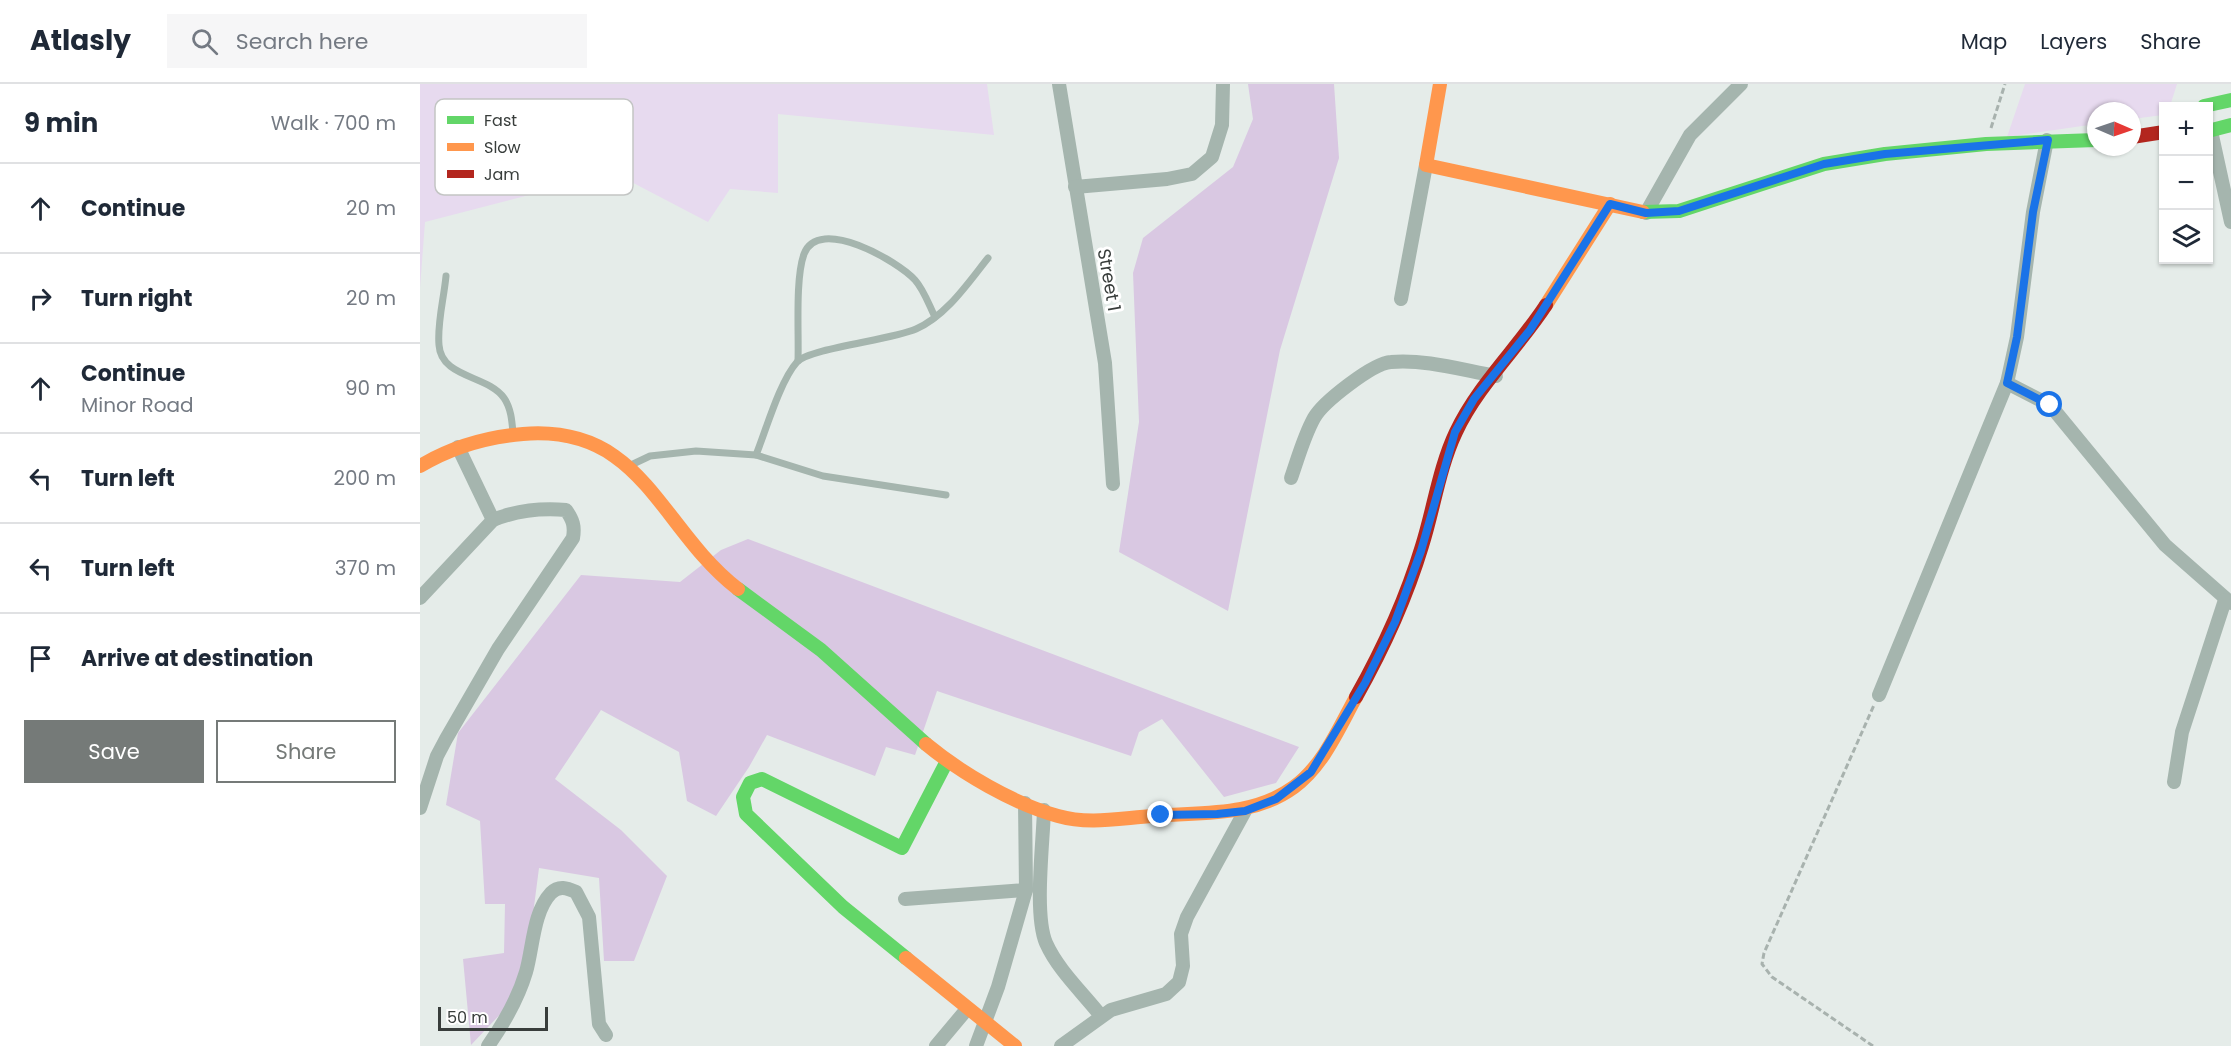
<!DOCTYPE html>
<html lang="en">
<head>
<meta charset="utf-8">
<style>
  :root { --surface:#fff; --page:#f6f6f7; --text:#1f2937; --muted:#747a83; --line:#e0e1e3; --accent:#757a78 }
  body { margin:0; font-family:Poppins,sans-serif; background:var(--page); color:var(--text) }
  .controls { position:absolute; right:18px; top:18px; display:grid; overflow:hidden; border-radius:0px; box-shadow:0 2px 4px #0004 }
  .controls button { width:54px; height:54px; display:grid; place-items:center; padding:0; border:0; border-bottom:2px solid var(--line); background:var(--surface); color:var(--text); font:30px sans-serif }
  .compass { position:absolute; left:1667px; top:18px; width:54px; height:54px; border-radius:50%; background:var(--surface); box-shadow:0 2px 4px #0004; rotate:92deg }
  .scale { position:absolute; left:18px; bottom:15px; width:110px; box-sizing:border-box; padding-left:6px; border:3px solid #383d3b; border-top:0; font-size:16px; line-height:21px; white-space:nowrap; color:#383d3b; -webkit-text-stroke:4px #fff; paint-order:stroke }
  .stop { position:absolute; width:18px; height:18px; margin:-14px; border:4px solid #1a73e8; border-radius:50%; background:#fff }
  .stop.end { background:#1a73e8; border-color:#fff; box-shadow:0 2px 6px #0008 }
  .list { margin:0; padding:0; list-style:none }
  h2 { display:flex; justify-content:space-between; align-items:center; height:78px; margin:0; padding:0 24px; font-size:26px }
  h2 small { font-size:20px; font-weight:400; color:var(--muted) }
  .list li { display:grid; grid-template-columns:39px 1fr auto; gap:18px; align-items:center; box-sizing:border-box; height:90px; padding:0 24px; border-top:2px solid var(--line) }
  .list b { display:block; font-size:22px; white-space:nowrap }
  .list p { margin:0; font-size:20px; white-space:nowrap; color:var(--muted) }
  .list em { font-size:20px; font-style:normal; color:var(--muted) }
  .actions { display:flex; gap:12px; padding:18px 24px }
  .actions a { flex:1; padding:14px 0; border:2px solid var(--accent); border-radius:0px; text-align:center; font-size:21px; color:var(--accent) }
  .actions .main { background:var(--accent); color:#fff }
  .icon { flex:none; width:33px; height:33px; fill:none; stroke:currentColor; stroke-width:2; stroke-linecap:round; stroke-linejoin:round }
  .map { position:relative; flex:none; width:1811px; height:962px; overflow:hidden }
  header { display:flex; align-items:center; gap:36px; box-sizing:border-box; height:84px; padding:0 30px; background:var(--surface); border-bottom:2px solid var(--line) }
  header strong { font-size:28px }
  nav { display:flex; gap:33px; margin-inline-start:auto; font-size:21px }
  .search { width:420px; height:54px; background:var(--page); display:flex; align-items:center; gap:15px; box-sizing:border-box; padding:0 21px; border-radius:0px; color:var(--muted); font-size:22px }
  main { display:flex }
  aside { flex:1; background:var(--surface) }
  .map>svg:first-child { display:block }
</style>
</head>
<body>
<header>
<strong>Atlasly</strong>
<div class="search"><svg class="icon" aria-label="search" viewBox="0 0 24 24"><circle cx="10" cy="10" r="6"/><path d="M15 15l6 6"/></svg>Search here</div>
<nav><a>Map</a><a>Layers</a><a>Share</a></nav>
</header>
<main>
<aside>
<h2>9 min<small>Walk · 700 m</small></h2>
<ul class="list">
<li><svg class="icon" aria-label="ahead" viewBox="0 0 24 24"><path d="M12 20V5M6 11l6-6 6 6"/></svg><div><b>Continue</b></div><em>20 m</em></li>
<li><svg class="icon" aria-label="right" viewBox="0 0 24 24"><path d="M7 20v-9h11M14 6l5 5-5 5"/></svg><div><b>Turn right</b></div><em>20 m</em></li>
<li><svg class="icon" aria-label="ahead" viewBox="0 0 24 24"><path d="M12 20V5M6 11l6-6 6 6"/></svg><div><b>Continue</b><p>Minor Road</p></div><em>90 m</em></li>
<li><svg class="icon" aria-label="left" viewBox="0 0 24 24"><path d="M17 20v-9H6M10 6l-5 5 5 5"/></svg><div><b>Turn left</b></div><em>200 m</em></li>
<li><svg class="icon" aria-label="left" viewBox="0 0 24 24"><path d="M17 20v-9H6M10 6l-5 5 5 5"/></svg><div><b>Turn left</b></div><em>370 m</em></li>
<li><svg class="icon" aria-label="arrive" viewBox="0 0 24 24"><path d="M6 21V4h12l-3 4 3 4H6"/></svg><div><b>Arrive at destination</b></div></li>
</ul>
<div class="actions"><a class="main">Save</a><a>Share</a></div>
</aside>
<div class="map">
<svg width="1811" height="962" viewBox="0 0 1811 962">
  <rect width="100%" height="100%" fill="#e5ece9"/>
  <g fill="#e7daef">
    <path d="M0 0H567L574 51 358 30V109L310 105 288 138 152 67 144 102 5 138 0 204Z"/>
    <path d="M1605 0H1757L1750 22H1744L1743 31 1712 35V27H1676V40L1587 53Z"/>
  </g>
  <g fill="#d9c8e2">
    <path d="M828 0H914L919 74 860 266 808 527 699 468 719 338 713 189 723 154 813 83 833 35Z"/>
    <path d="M328 455 879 663 856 699 804 713 742 635 719 648 711 672 517 607 495 671 466 663 455 692 347 651 329 683 296 732 267 717 259 668 181 626 135 695 201 746 247 792 214 877H184L179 794 119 784 109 861 88 922 51 961 43 875 84 869 85 820H65L60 737 26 721 38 649 161 491 260 498 301 466Z"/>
  </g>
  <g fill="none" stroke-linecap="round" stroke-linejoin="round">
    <g stroke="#a8b2ae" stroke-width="3" stroke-dasharray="6 3" stroke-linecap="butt">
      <path d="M1571 44 1585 0"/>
      <path d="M1453 962 1352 893 1342 880 1344 869 1454 621"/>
    </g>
    <g stroke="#a5b5ae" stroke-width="7">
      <path d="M26 192C24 214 17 239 19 261 21 294 68 291 84 314 91 324 92 337 93 349"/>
      <path d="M378 277C379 249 375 195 384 170 398 131 478 177 495 196 504 206 509 221 515 233"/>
      <path d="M336 371C346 346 360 297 377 278 390 264 471 256 496 245 526 232 548 199 568 174"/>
      <path d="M211 381 230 372 276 367 336 371 403 392 526 411"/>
    </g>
    <g stroke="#a5b5ae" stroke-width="14">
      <path d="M639 0 685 279 693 400"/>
      <path d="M1791 47 1811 138"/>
      <path d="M1627 56 1613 128 1597 253 1587 299 1630 321 1745 461 1811 519"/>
      <path d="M655 103 747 95 772 90 792 73 802 41 803 0"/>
      <path d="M1226 129 1270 51 1321 0"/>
      <path d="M981 215 1006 81"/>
      <path d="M38 363 73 436"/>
      <path d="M871 394C878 374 884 352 894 334 903 318 953 279 971 278 1005 275 1042 286 1076 292"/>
      <path d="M0 514 73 436C95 427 122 424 146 426 153 436 155 442 153 454L78 565 26 655 17 672 0 724"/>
      <path d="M1459 611 1587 299"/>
      <path d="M1754 698 1762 648 1805 516"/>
      <path d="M624 726C623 759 614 831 626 859 638 886 663 909 681 932"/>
      <path d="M485 815 606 806"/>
      <path d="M68 962C84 939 98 915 106 888 113 864 113 828 131 809 139 801 147 804 156 808L169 833 179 940 186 951"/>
      <path d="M516 962 547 925"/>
      <path d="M556 962 578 903 606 806 605 719"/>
      <path d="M641 962 691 926 746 910 759 898 763 882 761 850 767 833 825 727"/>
    </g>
    <g stroke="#63d668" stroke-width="14">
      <path d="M1784 22 1811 16"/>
      <path d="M1788 47 1811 41"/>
      <path d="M1223 128 1259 127 1404 80 1465 70 1566 60 1676 56"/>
      <path d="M318 505 401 566 506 660"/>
      <path d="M486 874 423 823 326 730 323 713 330 699 342 695 482 764 527 677"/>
    </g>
    <g stroke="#ff974d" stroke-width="14">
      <path d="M1020 0 1006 81 1223 128"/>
      <path d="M1126 221 1190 120"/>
      <path d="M0 382C32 363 66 353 103 350 223 340 239 444 318 505"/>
      <path d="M506 660C541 689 594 720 638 732 669 741 701 734 733 732 782 728 833 733 874 703 903 682 919 644 936 613"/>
      <path d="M486 874 595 962"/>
    </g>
    <g stroke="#b3261e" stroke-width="14">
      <path d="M1712 53 1744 48"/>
      <path d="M936 613C963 565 986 515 1002 462 1014 424 1019 384 1036 348 1058 301 1098 264 1126 221"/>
    </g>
  </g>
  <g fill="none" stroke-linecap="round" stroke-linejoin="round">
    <path stroke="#1a73e8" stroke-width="8" d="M741 731 797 730 825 727 856 715 891 688 945 599 975 538 1001 467 1035 348 1054 315 1110 246 1190 120 1226 129 1259 127 1404 80 1465 70 1628 56 1613 128 1597 253 1587 299 1630 321"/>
  </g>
  <g text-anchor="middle" stroke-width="6" stroke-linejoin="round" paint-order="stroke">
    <g font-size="18" fill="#383d3b" stroke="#fff">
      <text transform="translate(689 196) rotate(80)" y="6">Street 1</text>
    </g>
  </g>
  <rect x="15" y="15" width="198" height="96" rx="9" fill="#fff" stroke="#c3c5c4" stroke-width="1.5"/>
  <rect x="27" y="32" width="27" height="8" fill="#63d668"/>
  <rect x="27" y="59" width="27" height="8" fill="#ff974d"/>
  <rect x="27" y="86" width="27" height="8" fill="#b3261e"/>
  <g font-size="16" fill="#383d3b">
    <text x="64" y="42">Fast</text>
    <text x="64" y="69">Slow</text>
    <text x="64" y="96">Jam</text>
  </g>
</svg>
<div class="controls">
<button>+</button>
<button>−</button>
<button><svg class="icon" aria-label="layers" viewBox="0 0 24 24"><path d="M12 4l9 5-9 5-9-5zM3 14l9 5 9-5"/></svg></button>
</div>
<svg class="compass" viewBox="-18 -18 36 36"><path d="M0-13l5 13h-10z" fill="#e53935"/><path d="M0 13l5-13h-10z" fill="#747a83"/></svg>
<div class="scale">50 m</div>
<div class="stop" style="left:1630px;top:321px"></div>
<div class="stop end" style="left:741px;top:731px"></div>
</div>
</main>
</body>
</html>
